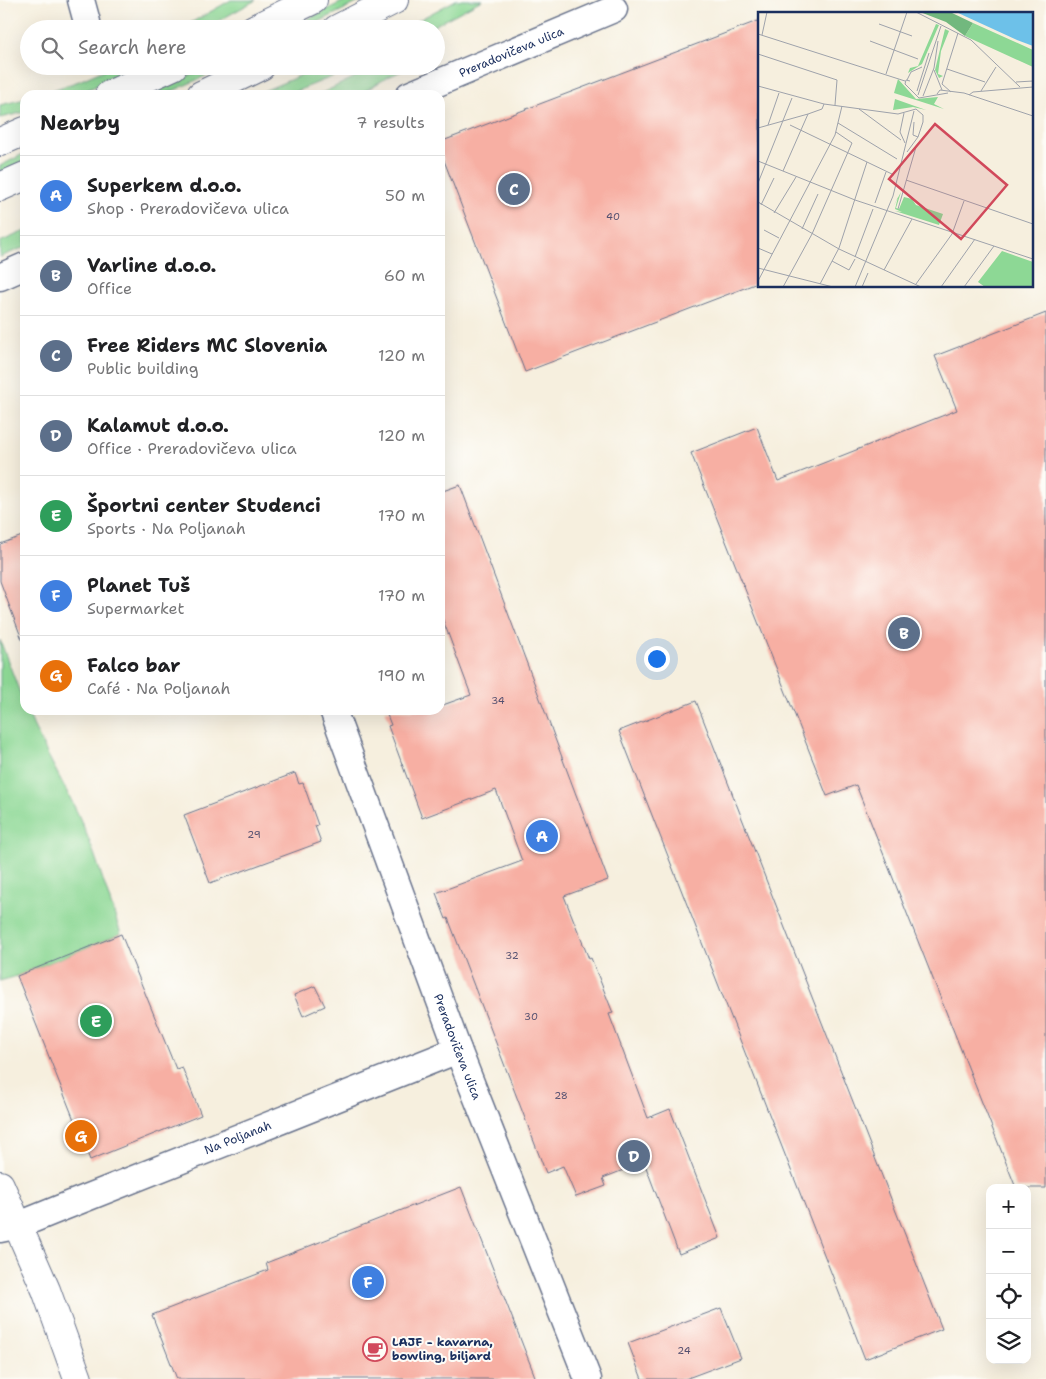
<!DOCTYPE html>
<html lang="en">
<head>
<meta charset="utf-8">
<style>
  :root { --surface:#fff; --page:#f6f6f6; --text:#202124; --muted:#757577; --line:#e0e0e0; --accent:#d1495b }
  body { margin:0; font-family:"Shantell Sans",sans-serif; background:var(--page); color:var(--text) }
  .controls { position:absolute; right:15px; bottom:15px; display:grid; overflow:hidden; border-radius:10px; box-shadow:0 5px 20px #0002 }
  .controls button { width:45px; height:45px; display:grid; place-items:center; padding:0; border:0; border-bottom:1px solid var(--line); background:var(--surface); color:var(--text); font:25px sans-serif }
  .you { position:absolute; left:656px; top:658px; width:18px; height:18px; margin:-12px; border:4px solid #fff; border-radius:50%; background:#1a73e8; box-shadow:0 0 0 8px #1a73e833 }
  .badge { display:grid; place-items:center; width:32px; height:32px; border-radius:50%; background:var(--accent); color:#fff; font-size:16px; font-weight:700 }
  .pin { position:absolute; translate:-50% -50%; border:2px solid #fff; box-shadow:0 1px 5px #0006 }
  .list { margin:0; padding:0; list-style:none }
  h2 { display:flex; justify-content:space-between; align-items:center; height:65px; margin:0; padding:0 20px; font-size:21px }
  h2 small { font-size:16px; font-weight:400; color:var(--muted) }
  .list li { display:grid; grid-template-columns:32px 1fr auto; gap:15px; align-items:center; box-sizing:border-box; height:80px; padding:0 20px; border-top:1px solid var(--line) }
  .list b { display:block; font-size:19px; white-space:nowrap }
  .list p { margin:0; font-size:16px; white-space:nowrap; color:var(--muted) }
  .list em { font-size:16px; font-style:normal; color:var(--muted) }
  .icon { flex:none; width:28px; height:28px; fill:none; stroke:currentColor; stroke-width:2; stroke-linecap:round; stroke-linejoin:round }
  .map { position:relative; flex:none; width:1046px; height:1379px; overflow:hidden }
  .search { position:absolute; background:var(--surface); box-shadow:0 5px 20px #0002; left:20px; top:20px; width:425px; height:55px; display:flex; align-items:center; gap:12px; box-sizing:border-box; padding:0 18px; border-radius:28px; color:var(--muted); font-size:19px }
  .panel { position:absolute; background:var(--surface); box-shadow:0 5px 20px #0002; left:20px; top:90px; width:425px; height:625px; border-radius:15px }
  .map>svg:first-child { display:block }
</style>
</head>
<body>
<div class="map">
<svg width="1046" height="1379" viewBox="0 0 1046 1379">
  <rect width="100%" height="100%" fill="#fdfcf7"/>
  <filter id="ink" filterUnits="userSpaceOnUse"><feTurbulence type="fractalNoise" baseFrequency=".02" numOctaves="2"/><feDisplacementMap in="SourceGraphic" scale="10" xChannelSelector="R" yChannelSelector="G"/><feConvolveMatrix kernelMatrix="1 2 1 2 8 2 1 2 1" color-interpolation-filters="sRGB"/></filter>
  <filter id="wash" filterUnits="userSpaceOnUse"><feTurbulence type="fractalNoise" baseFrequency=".0096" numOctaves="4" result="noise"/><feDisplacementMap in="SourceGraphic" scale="20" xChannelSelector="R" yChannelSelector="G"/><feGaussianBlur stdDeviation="1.12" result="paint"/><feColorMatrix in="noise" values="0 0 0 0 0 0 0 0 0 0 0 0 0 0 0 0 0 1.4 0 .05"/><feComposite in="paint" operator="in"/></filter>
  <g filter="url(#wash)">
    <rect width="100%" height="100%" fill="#f6efde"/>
    <g fill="#8dd895" stroke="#54847a">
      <path d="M231 0H256L204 29H180Z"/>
      <path d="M346 0H363L304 29H288Z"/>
      <path d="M456 0H482L428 29H402Z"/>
      <path d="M113 66H140L76 95H38L79 81Z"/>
      <path d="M210 66H227L164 95H148Z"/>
      <path d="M323 66H353L334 76 287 95H254Z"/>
      <path d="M378 66H413L388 77 360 94 318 95Z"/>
      <path d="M25 99V112L0 118V105Z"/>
      <path d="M25 153V161L0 173V166Z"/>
      <path d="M25 231V247L0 257V242Z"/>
      <path d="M0 640 25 706V710H27C43 751 68 789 85 830 99 864 109 900 121 934L17 976 0 981Z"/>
    </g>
    <g id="blocks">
      <g fill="#f7afa3">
        <path d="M760 20V282L525 372 440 150V142Z"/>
        <path d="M1046 313V1188H1016L856 785 827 796 691 453 757 427 778 481 957 410 935 356Z"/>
        <path d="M460 485 608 880 564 896 589 959 591 958 613 1013 609 1014 648 1118 670 1109 720 1238 679 1254 644 1162 603 1178 606 1186 576 1197 563 1166 546 1173 448 918 446 919 436 893 522 861 496 790 422 818 388 726 391 725 385 710H440V706L471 695 440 612V492Z"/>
        <path d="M25 535V641L23 642 0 581V544Z"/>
        <path d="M696 701 942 1329 865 1359 619 731Z"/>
        <path d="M295 773 299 784 303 783 318 825 315 826 321 842 210 883 184 815Z"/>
        <path d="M121 934 176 1069 182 1067 201 1115 90 1160 17 976Z"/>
        <path d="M315 986 325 1006 303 1016 294 995Z"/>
        <path d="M461 1187 536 1379H177L152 1315 268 1270 266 1263Z"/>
        <path d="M721 1308 741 1358 685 1379H642L628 1343Z"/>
      </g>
    </g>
  </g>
  <g filter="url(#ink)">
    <use href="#blocks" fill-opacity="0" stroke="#68728b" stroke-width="1"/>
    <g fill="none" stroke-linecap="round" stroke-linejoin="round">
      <defs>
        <g id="street">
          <path d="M81 0 87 22"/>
          <path id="s1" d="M409 95 614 9"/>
          <path d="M0 277 25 266"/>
          <path id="s2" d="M333 710 458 1050 588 1379"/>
          <path id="s3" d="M0 1229 19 1225 61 1208 458 1050"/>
        </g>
        <path id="secondary" d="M0 1185 46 1290 78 1379"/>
        <g id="primary">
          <path d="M254 29 313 0"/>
          <path d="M337 29 394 0"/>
          <path d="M109 95 173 66"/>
          <path d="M201 95 261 66"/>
          <path d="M0 142 25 131"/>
          <path d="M0 187 25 176"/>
        </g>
      </defs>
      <use href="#street" stroke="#68728b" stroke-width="29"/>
      <use href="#secondary" stroke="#68728b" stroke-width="30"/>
      <use href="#primary" stroke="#68728b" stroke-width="30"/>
      <use href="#street" stroke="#fff" stroke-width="26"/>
      <use href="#secondary" stroke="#fff" stroke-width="28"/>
      <use href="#primary" stroke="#fff" stroke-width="28"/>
    </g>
  </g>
  <defs>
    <symbol id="cafe-ring" viewBox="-11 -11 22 22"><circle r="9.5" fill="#fdfcf7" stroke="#d1495b" stroke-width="1.5"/><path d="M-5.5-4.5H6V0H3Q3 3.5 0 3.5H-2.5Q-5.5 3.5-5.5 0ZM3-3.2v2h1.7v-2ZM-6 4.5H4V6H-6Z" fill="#d1495b"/></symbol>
  </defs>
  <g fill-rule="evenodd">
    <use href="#cafe-ring" x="361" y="1335" width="28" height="28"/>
  </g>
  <g text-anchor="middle" stroke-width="4" stroke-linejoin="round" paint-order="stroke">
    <g font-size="10" fill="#524f6f">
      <text x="613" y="220">40</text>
      <text x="498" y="704">34</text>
      <text x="254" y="838">29</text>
      <text x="512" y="959">32</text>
      <text x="531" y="1020">30</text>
      <text x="561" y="1099">28</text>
      <text x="684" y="1354">24</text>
    </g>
    <g font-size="12" fill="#1b2f5e" stroke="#fdfcf7">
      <text dy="4" stroke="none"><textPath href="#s1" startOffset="111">Preradovičeva ulica</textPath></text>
      <text dy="4" stroke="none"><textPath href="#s2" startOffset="359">Preradovičeva ulica</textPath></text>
      <text dy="4" stroke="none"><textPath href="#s3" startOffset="255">Na Poljanah</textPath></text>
    </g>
    <g font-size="12" font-weight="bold" fill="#1b2f5e" stroke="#fdfcf7" text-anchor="start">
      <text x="392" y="1346">LAJF - kavarna,<tspan x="392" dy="14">bowling, biljard</tspan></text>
    </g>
  </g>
  <g transform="translate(758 12)">
    <rect width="275" height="275" fill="#f6efde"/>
    <path d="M215 11 275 38V55L207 24ZM178 12 181 13 164 52 150 61 152 56 160 54ZM187 17 191 19 183 39 180 62 185 64 181 66 177 58ZM140 67 158 87 180 85 176 92 186 97 136 81ZM137 87 168 98 155 95 135 98ZM143 180 138 196 141 197 146 185 154 187 158 193 185 202 181 213 137 199 144 200 137 197 140 185 135 195ZM244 239 275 250V275H227L220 270Z" fill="#8dd895"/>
    <path d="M162 0H192L215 11 207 24 188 10Z" fill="#72b87e"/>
    <path d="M198 0H275V34L259 28Z" fill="#6dc1e9"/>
    <path fill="none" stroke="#9ea2ab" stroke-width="1" d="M158 0 213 28 262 75M121 12 154 24M0 22 147 69M4 23 9 0M112 29 160 47M0 42 79 68 77 93M189 57 227 70M176 58 184 78M128 62 149 0M149 68 153 60 164 55M152 69 148 68 147 72 161 86 190 81M258 70 275 69M0 74 66 92 140 102 158 97 165 103V110L160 125 149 140M159 79 171 41M223 79 238 55M193 80 184 72 200 21M179 82 182 78 206 81 275 104M160 83 183 14M211 83 215 80 275 75M165 84 176 56 180 29M101 97 143 128M146 101 142 120 147 131M156 110 155 123 160 125M80 111 139 147M10 113 21 81M32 113 136 163M0 116 50 102 64 97 66 92M0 149 97 188 275 247M25 159 50 102M148 168 275 212M0 171 34 86M0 190 81 237 163 275M117 191 128 160M3 193 16 166M140 197 158 135M16 201 38 165M44 217 60 182M6 218 21 226M0 236 14 242M97 245 115 197M74 249 91 258 97 247M0 256 75 275M126 258 154 207M0 269 77 123 84 94M62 272 81 236 109 150M158 272 194 222 206 189M25 275 54 222 94 131 78 120M97 275 135 184 156 99M104 275 110 261M183 275 217 227M206 275 236 234"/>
    <path fill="#d1495b" fill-opacity="0.15" stroke="#d1495b" stroke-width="2.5" d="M177 112 249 173 203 227 131 167Z"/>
    <rect width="275" height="275" fill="none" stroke="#1b2f5e" stroke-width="2.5"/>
  </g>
</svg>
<div class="controls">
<button>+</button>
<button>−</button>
<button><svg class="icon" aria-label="locate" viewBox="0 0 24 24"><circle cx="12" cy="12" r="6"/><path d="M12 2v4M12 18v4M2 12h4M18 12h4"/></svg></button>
<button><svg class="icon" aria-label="layers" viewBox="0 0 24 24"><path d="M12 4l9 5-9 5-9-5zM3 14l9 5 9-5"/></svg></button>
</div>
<div class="you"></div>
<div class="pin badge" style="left:542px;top:836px;background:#3f7fe0">A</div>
<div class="pin badge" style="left:904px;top:633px;background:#5c6f8a">B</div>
<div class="pin badge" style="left:514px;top:189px;background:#5c6f8a">C</div>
<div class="pin badge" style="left:634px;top:1156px;background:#5c6f8a">D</div>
<div class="pin badge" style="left:96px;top:1021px;background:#2e9e5b">E</div>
<div class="pin badge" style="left:368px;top:1282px;background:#3f7fe0">F</div>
<div class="pin badge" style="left:81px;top:1136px;background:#e8710a">G</div>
<div class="search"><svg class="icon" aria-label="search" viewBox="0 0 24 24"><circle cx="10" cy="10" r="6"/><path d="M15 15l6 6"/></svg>Search here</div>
<section class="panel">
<h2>Nearby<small>7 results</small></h2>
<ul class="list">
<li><span class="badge" style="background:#3f7fe0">A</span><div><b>Superkem d.o.o.</b><p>Shop · Preradovičeva ulica</p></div><em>50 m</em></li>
<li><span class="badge" style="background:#5c6f8a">B</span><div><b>Varline d.o.o.</b><p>Office</p></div><em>60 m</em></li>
<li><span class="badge" style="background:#5c6f8a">C</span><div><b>Free Riders MC Slovenia</b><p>Public building</p></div><em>120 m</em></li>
<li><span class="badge" style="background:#5c6f8a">D</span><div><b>Kalamut d.o.o.</b><p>Office · Preradovičeva ulica</p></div><em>120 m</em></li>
<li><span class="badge" style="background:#2e9e5b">E</span><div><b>Športni center Studenci</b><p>Sports · Na Poljanah</p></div><em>170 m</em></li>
<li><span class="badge" style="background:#3f7fe0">F</span><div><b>Planet Tuš</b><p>Supermarket</p></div><em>170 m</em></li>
<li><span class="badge" style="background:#e8710a">G</span><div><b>Falco bar</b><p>Café · Na Poljanah</p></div><em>190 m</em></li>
</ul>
</section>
</div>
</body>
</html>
